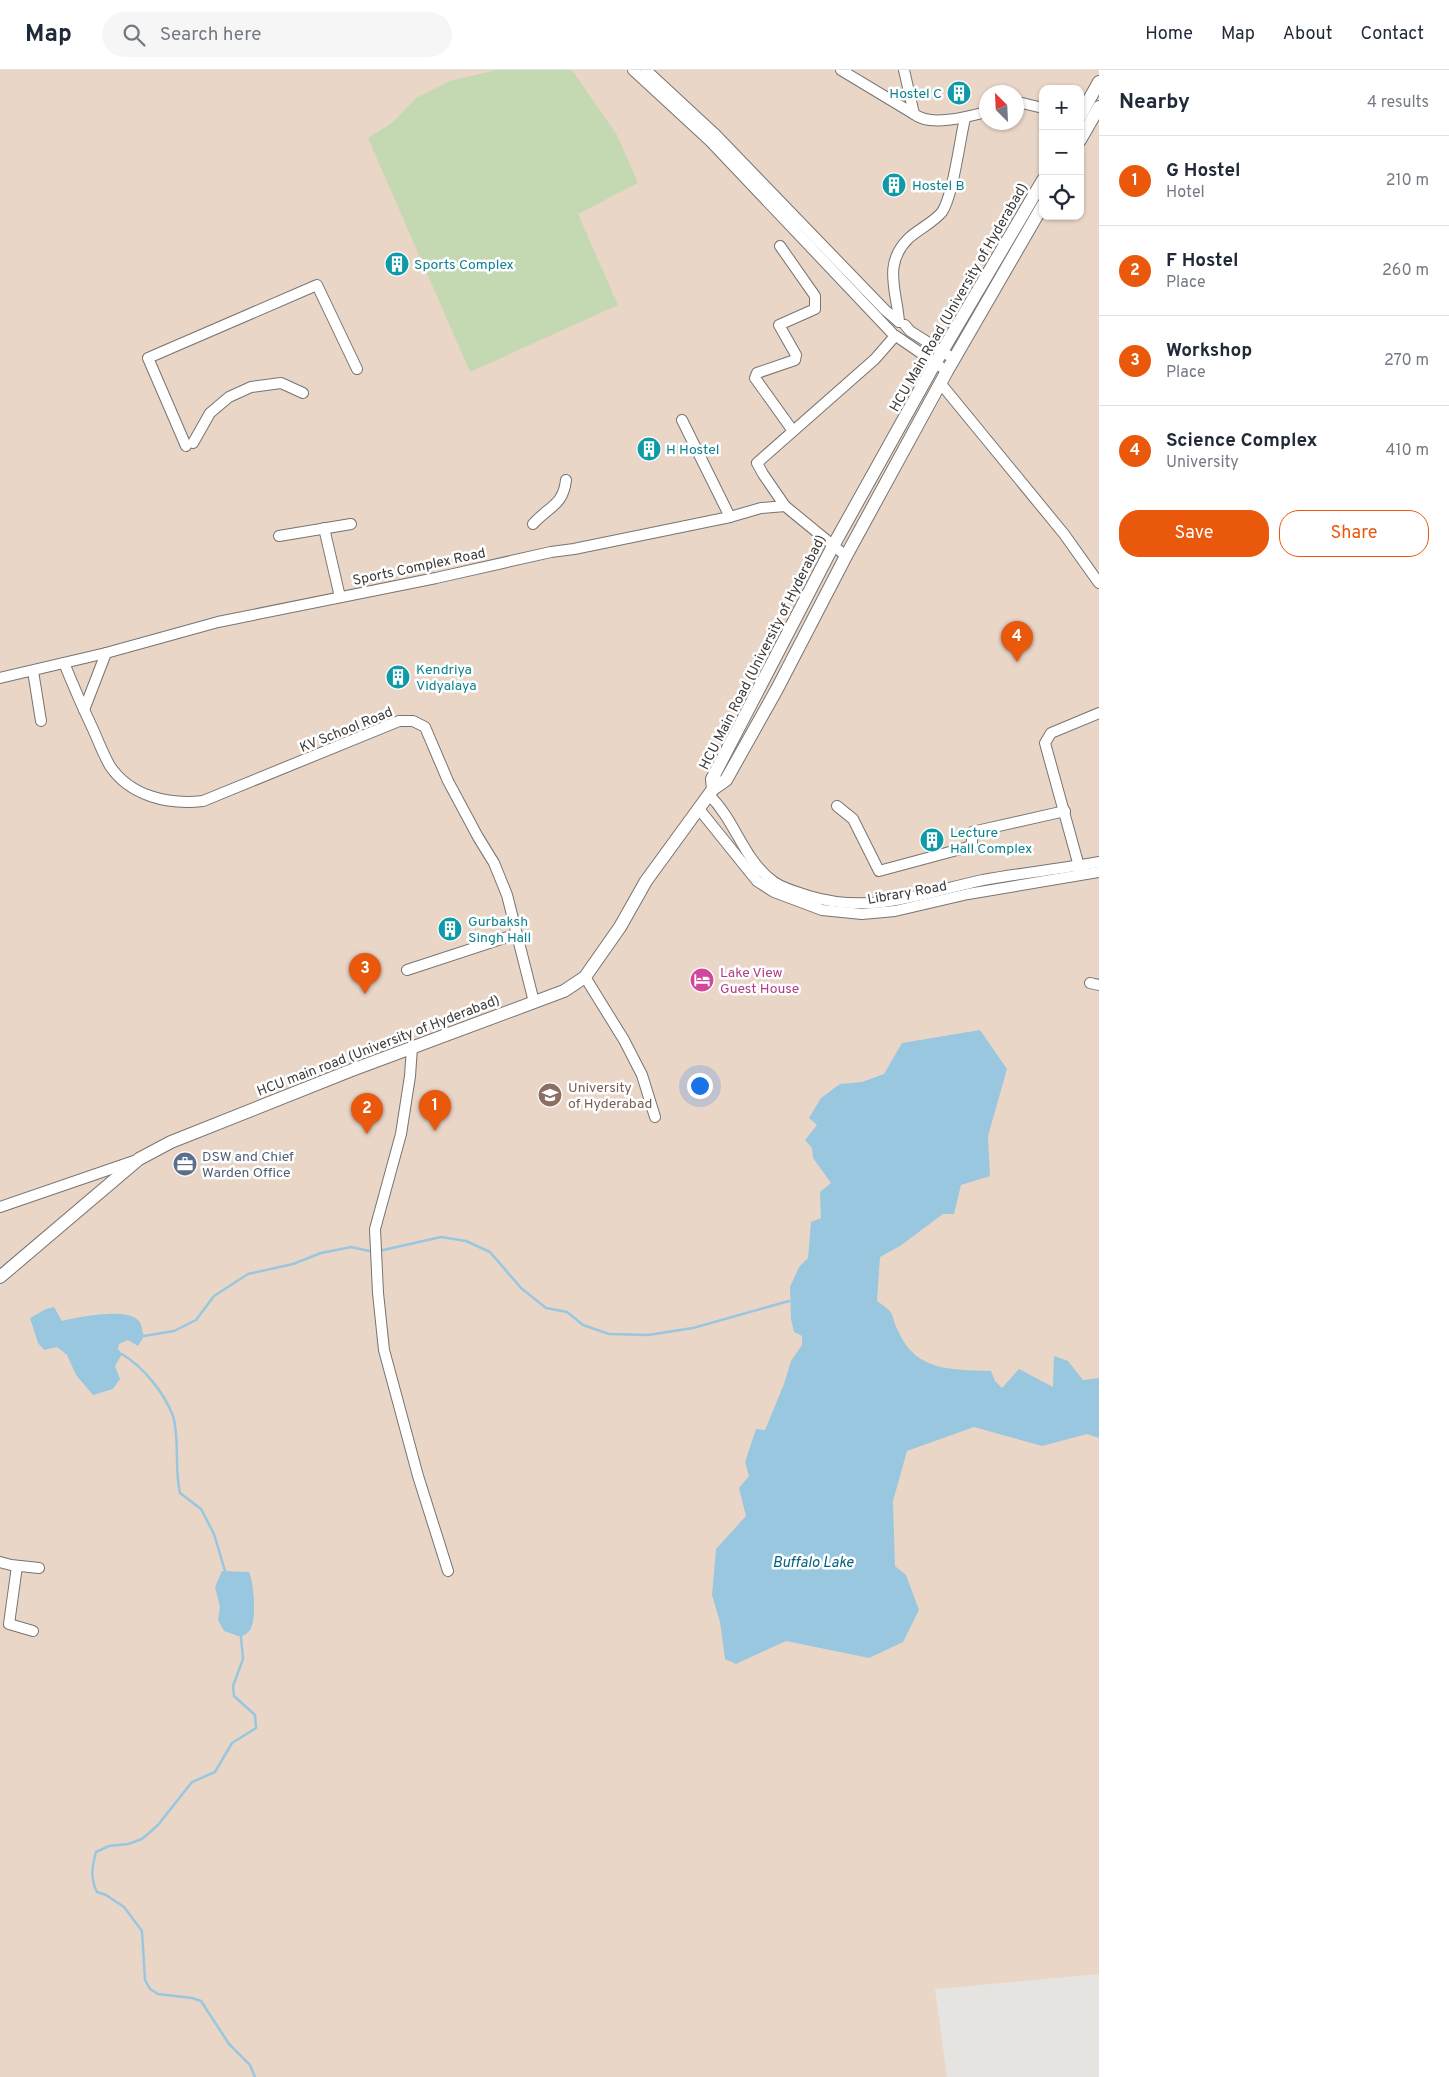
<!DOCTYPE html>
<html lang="en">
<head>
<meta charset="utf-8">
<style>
  :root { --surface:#fff; --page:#f6f6f7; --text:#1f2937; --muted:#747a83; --line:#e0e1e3; --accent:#ea580c }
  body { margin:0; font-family:Overpass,sans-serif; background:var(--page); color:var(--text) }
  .controls { position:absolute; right:15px; top:15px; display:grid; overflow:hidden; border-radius:10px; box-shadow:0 1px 4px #0004 }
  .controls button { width:45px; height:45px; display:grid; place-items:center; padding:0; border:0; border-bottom:1px solid var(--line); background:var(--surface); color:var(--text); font:25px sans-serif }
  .compass { position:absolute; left:979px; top:15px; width:45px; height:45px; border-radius:50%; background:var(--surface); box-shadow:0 1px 4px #0004; rotate:336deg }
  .you { position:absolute; left:699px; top:1015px; width:18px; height:18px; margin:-12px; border:4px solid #fff; border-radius:50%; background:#1a73e8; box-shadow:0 0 0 8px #1a73e833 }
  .badge { display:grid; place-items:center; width:32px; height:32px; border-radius:50%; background:var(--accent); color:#fff; font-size:16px; font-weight:700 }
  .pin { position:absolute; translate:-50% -41px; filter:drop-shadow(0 1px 2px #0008) }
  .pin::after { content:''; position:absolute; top:26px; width:18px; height:15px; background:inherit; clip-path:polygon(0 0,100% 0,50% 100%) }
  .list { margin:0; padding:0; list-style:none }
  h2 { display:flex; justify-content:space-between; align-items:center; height:65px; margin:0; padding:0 20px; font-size:21px }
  h2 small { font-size:16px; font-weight:400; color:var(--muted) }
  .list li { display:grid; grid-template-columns:32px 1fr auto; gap:15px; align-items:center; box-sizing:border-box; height:90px; padding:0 20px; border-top:1px solid var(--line) }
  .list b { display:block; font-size:19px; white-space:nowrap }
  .list p { margin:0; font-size:16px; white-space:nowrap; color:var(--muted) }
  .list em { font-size:16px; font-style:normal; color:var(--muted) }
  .actions { display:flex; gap:10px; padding:15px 20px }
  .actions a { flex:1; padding:11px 0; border:1px solid var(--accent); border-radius:20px; text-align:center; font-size:18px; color:var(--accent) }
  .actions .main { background:var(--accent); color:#fff }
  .icon { flex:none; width:28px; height:28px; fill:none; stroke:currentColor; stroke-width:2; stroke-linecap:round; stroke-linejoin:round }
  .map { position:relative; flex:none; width:1099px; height:2007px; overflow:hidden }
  header { display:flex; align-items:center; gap:30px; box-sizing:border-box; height:70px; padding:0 25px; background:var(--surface); border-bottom:1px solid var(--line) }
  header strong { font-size:24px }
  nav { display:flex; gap:28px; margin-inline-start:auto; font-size:18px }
  .search { width:350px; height:45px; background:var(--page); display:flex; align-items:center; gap:12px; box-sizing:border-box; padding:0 18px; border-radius:28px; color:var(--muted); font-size:19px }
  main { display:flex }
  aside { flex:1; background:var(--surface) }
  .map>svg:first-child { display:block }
</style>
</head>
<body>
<header>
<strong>Map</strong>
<div class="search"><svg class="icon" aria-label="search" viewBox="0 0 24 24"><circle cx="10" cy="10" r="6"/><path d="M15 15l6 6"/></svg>Search here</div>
<nav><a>Home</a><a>Map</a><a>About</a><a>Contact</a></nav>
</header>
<main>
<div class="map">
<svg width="1099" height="2007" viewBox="0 0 1099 2007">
  <rect width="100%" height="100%" fill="#e6e4e0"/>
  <path fill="#ead6c7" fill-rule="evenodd" d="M0 0H1099V1904L935 1919 947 2007H0ZM1043 19H1080V146H1043ZM986 22H1016V52H986Z"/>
  <path fill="#c4d8b1" d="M496 0H572L617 65 638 113 578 144 618 235 470 302 368 68 392 53 416 28 450 11Z"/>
  <g fill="#98c7df">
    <path d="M980 960 1007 999 988 1066 990 1106 961 1115 954 1144H943L900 1176 880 1187 877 1231C898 1246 889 1242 898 1261 917 1303 952 1299 991 1301L995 1311 1002 1318 1019 1299 1053 1317 1054 1286 1068 1291 1083 1310 1099 1308V1368L1087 1364 1042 1376 974 1357 907 1381 893 1431 895 1496 906 1505 919 1540 903 1572 869 1588 786 1571 736 1594 725 1589 720 1552 712 1525 716 1479 746 1446 739 1418 749 1406 745 1392 756 1359 765 1360 784 1314 791 1291 802 1275V1266L794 1262 791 1249 790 1217 799 1197 808 1188 811 1152 821 1148 820 1122 831 1113 813 1088 812 1078 805 1070 817 1055 809 1048 821 1028 840 1014 862 1012 884 1004 902 973Z"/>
    <path d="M54 1237 62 1251C78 1247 127 1237 139 1251 142 1254 142 1262 144 1266L138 1276 128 1270 119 1274 118 1279 122 1284 115 1296 120 1309 113 1319 93 1325 76 1305 67 1285 57 1277 44 1280 38 1273 30 1248 46 1239Z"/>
    <path d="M222 1501 249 1502C254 1512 257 1550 250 1560 248 1563 244 1565 241 1567L224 1561 218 1550 220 1537 215 1517Z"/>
  </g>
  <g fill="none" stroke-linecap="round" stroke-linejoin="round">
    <g stroke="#98c7df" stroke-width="2.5">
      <path d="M379 1181 441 1167 466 1171 490 1182 521 1218 546 1238 567 1242 583 1255 609 1264 648 1265 693 1258 789 1231"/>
      <path d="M144 1266 174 1261 196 1250 214 1226 248 1204 293 1194 321 1183 351 1177 374 1182"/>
      <path d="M122 1284C143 1297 164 1322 173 1346 180 1369 174 1398 180 1423L201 1439 214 1464 225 1501"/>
      <path d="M241 1567 243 1589 233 1616 234 1626 255 1645 256 1658 232 1673 215 1702 192 1712 158 1755 142 1769 128 1774 109 1776 96 1782C92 1797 90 1808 97 1822L106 1825 124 1837 142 1861 145 1910 150 1919 158 1924 192 1928 201 1931 229 1974 250 1995 255 2007"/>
    </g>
    <defs>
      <g id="minor">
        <path d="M633 0 710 71 892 263"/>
        <path d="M646 0 716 65 885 240 899 252"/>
        <path d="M841 0 914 44 904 0"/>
        <path d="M1016 35 1022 33 1043 38"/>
        <path d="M914 44C930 57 967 47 986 42"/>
        <path d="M780 176 815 226V239L779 255 796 285 795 290 757 303 755 308 793 361"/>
        <path d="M899 252C897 221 882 194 909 168 919 159 934 152 942 142 953 126 960 69 965 48"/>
        <path d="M905 255 910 261 954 289"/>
        <path d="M896 266 947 301"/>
        <path d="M941 314 1064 464 1099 513"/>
        <path d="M682 350 730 447"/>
        <path d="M193 373 210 343 229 327 251 317 281 313 303 323"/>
        <path d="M186 376 148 288 317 215 357 299"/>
        <path d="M785 436 763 404 757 393 875 289 895 266"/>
        <path d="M533 454C549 436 563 436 566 410"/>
        <path d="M324 458 340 527"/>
        <path d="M279 466 351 454"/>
        <path d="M64 593C73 615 82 636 92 657 98 670 103 684 110 696 130 726 168 735 203 731L399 651H413L425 657 448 711 478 767 494 793 507 825 534 932"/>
        <path d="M33 601 41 651"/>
        <path d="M0 608 106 583 218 552 436 508 551 482 574 479 730 447 761 438 785 436 846 486"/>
        <path d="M84 640 106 583"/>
        <path d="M709 725C736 751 743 790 774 812 784 819 797 822 809 826 872 845 922 823 983 810 1022 803 1061 799 1099 792"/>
        <path d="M837 736 853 749 879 801 972 776V762L1065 741"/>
        <path d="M699 739 757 811 774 822 822 840 862 844 895 841 968 824 1099 802"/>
        <path d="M1080 800 1045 673 1051 663 1099 643"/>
        <path d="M407 900 517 864"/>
        <path d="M585 907 624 970 642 1005 655 1047"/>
        <path d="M1090 913 1099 915"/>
        <path d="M412 977 410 1006 401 1064 375 1159 378 1223 384 1280 418 1406 448 1501"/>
        <path d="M0 1137 134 1091"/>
        <path d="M0 1492 11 1495 39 1498"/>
        <path d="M17 1496 9 1554 33 1561"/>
      </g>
      <g id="tertiary">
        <path d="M1080 46 1099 12"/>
        <path d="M1080 70 1099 37"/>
        <path d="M713 719 712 709 833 476 930 302 1043 110"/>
        <path d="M0 1207 139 1089 171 1072 352 1000 564 921 585 907 620 857 646 811 713 719 726 710 777 619 846 486 947 301 1043 135"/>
      </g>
    </defs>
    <use href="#minor" stroke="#777471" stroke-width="12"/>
    <use href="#tertiary" stroke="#777471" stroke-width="14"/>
    <use href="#minor" stroke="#fff" stroke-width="10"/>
    <use href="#tertiary" stroke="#fff" stroke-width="12"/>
  </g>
  <defs>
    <symbol id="building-disc" viewBox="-11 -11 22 22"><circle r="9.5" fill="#0f9aa8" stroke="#fff"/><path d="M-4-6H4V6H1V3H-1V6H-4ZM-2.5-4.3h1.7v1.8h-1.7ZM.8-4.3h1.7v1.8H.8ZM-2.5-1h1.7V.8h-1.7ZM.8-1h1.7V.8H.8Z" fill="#fff"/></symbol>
    <symbol id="hotel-disc" viewBox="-11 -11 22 22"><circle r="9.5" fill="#d1479c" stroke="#fff"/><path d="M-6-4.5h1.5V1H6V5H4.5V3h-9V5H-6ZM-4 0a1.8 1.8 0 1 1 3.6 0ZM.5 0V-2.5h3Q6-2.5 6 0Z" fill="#fff"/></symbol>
    <symbol id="university-disc" viewBox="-11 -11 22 22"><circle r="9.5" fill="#8d6e63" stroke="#fff"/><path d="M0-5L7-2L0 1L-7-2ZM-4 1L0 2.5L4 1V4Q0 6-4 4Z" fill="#fff"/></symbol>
    <symbol id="office-disc" viewBox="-11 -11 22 22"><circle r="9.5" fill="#5c6f8a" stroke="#fff"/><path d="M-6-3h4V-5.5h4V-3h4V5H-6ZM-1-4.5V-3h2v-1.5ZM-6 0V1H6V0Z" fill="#fff"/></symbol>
  </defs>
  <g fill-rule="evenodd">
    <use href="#building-disc" x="945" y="9" width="28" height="28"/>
    <use href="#building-disc" x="880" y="101" width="28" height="28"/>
    <use href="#building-disc" x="383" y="180" width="28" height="28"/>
    <use href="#building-disc" x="635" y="365" width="28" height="28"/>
    <use href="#building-disc" x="384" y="593" width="28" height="28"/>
    <use href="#building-disc" x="918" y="756" width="28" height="28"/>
    <use href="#building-disc" x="436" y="845" width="28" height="28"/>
    <use href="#hotel-disc" x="688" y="896" width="28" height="28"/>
    <use href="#university-disc" x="536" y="1011" width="28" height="28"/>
    <use href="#office-disc" x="171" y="1080" width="28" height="28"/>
  </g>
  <g text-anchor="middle" stroke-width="5" stroke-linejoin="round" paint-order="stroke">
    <g font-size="14" fill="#0d838f" stroke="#fff" text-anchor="start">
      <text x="942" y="28" text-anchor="end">Hostel C</text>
      <text x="912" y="120">Hostel B</text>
      <text x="414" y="199">Sports Complex</text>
      <text x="666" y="384">H Hostel</text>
      <text x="416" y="604">Kendriya<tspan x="416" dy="16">Vidyalaya</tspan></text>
      <text x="950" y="767">Lecture<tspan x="950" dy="16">Hall Complex</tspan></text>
      <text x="468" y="856">Gurbaksh<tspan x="468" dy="16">Singh Hall</tspan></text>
    </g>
    <g font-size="14" fill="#3c3b3a" stroke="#fff">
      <text transform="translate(958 227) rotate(-60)" y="5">HCU Main Road (University of Hyderabad)</text>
      <text transform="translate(419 496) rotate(-12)" y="5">Sports Complex Road</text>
      <text transform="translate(762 582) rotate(-63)" y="5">HCU Main Road (University of Hyderabad)</text>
      <text transform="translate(346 659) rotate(-22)" y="5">KV School Road</text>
      <text transform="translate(907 822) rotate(-10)" y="5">Library Road</text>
      <text transform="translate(378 975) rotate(-21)" y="5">HCU main road (University of Hyderabad)</text>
    </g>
    <g font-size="14" fill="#b23c85" stroke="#fff" text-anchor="start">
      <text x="720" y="907">Lake View<tspan x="720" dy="16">Guest House</tspan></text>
    </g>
    <g font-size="14" fill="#785e54" stroke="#fff" text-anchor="start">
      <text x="568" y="1022">University<tspan x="568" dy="16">of Hyderabad</tspan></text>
    </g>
    <g font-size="14" fill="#4e5e75" stroke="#fff" text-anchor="start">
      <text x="202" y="1091">DSW and Chief<tspan x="202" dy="16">Warden Office</tspan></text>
    </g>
    <g font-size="15" font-style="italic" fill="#035f7f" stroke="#fff">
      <text x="813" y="1497">Buffalo Lake</text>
    </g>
  </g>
</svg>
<div class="controls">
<button>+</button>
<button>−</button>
<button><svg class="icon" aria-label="locate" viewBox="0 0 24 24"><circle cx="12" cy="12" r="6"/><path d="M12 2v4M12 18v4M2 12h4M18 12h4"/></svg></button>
</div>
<svg class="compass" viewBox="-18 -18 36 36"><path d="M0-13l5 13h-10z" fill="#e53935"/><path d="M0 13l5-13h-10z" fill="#747a83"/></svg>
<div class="you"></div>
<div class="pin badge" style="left:435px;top:1061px">1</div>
<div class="pin badge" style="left:367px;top:1064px">2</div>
<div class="pin badge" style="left:365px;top:924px">3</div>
<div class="pin badge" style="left:1017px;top:592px">4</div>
</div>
<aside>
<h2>Nearby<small>4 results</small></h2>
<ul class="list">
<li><span class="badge">1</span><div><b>G Hostel</b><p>Hotel</p></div><em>210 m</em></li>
<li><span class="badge">2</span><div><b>F Hostel</b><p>Place</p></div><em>260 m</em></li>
<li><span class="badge">3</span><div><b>Workshop</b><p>Place</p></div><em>270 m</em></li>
<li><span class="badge">4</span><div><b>Science Complex</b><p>University</p></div><em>410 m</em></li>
</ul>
<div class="actions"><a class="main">Save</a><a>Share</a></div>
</aside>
</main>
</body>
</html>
